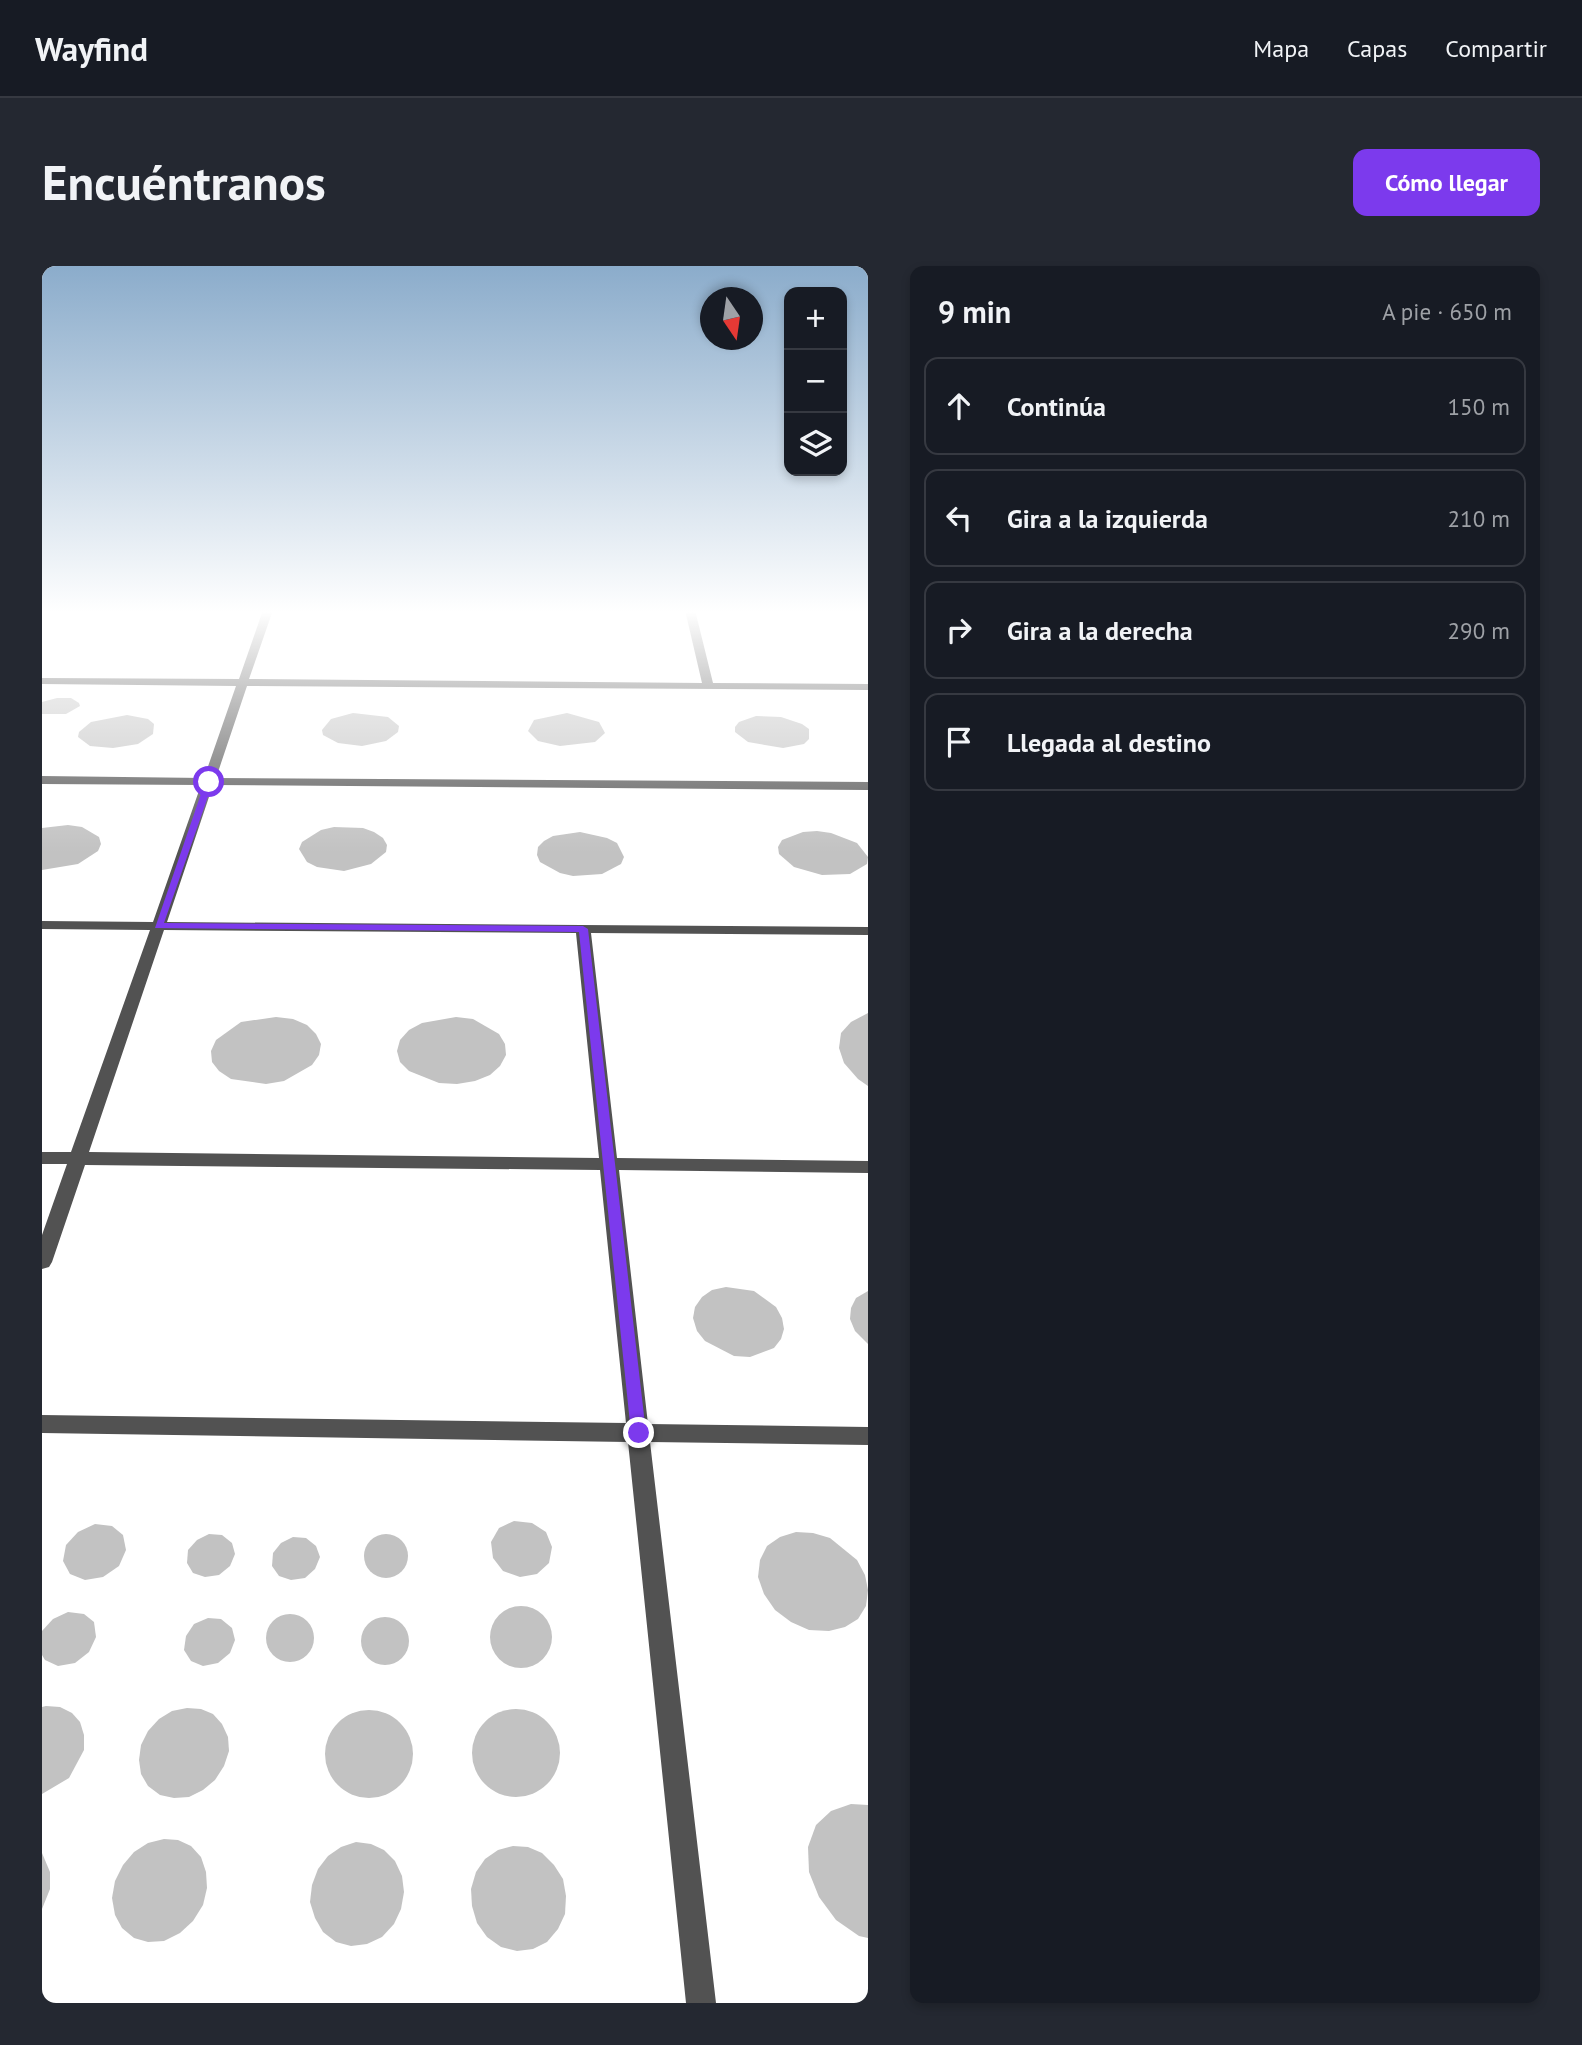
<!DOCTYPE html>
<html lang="es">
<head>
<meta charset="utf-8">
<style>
  :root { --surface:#171b24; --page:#242831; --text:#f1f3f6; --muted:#9ea1a6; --line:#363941; --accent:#7c3aed }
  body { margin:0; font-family:"PT Sans",sans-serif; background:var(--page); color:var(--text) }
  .controls { position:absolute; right:21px; top:21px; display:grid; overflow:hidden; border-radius:14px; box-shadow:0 4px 10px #0003 }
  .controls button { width:63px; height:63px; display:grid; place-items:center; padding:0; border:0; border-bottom:2px solid var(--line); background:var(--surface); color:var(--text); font:35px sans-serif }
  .compass { position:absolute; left:658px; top:21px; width:63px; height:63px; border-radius:50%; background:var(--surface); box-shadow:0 4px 10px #0003; rotate:167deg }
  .stop { position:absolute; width:21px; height:21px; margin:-16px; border:5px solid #7c3aed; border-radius:50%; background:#fff }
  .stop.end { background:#7c3aed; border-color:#fff; box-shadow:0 2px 7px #0008 }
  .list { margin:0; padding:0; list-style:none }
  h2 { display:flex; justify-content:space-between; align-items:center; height:91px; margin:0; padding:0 28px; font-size:30px }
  h2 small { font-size:23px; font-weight:400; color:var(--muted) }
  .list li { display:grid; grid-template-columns:46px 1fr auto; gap:21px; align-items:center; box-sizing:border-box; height:98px; margin:0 14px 14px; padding:0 14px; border:2px solid var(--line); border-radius:14px }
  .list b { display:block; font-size:26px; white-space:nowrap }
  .list em { font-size:23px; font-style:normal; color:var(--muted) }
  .icon { flex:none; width:38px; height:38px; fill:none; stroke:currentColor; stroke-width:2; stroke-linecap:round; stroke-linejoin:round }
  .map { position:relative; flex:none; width:826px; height:1737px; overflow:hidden; border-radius:14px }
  header { display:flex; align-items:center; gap:42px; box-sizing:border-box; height:98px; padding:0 35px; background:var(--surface); border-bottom:2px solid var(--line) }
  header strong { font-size:33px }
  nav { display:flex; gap:38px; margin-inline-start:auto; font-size:24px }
  .intro { display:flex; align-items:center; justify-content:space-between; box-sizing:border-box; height:168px; padding:0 42px }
  h1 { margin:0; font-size:49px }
  .button { padding:18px 32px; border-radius:14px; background:var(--accent); color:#fff; font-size:24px; font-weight:700 }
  main { display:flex; gap:42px; padding:0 42px }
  aside { flex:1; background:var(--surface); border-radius:14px; box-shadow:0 4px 10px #0003 }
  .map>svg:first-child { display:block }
</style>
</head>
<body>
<header>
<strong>Wayfind</strong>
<nav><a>Mapa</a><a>Capas</a><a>Compartir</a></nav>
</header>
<div class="intro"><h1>Encuéntranos</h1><a class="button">Cómo llegar</a></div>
<main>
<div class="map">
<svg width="826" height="1737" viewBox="0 0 826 1737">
  <rect width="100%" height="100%" fill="#fff"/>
  <g fill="#c2c2c2">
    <path d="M15 432H29L37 437 38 440 24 448H0V436Z"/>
    <path d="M311 447 346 451 357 460 356 466 344 475 320 480 296 477 281 469 280 464 289 453Z"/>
    <path d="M525 447 557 456 563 467 553 476 518 480 496 475 486 465 492 454Z"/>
    <path d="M85 449 106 453 112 458 111 468 96 478 71 482 48 480 36 471 37 466 49 456Z"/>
    <path d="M714 450 739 451 760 458 767 463V473L762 478 741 482 706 476 693 466V461L697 456Z"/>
    <path d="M26 559 40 561 57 571 59 578 56 585 36 598 0 604V562Z"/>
    <path d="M292 561 321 562 332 566 341 572 345 579 344 586 329 598 302 605 275 601 265 596 257 583 260 576 279 564Z"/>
    <path d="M775 565 789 567 815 577 826 591 825 598 808 608 780 609 752 601 737 588 736 581 740 574 761 566Z"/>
    <path d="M538 566 565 572 575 577 582 591 579 598 560 608 531 610 518 607 498 596 495 589 496 581 502 575 511 570Z"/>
    <path d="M826 747V820L816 813 802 797 797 782 799 767 809 756Z"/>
    <path d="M234 751 251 753 265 759 274 768 279 778 277 789 270 799 242 815 224 818 189 813 177 805 170 796 169 785 174 774 199 756Z"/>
    <path d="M414 751 431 753 457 768 463 778 464 789 458 800 448 809 433 815 415 818 397 817 367 805 358 796 355 785 358 774 367 764 380 757Z"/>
    <path d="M684 1021 712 1025 734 1041 740 1052 742 1063 739 1073 732 1082 708 1091 692 1090 663 1075 655 1065 651 1052 653 1041 660 1031 670 1024Z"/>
    <path d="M826 1025V1078L813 1065 808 1053 809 1042 814 1032Z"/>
    <path d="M472 1255 490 1257 504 1266 510 1281 507 1297 495 1308 478 1311 461 1305 451 1292 449 1276 457 1262Z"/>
    <path d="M53 1258 70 1260 81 1269 84 1284 77 1300 61 1311 43 1314 28 1308 21 1295 24 1279 36 1266Z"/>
    <path d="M754 1266 771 1267 788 1272 815 1294 823 1309 826 1324 824 1340 816 1353 803 1361 787 1365 767 1364 749 1356 733 1344 722 1328 716 1311 718 1294 725 1280 738 1271Z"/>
    <circle cx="344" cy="1290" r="22"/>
    <path d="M167 1268 180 1269 190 1277 193 1288 188 1300 177 1309 163 1311 151 1307 145 1297 146 1284 155 1274Z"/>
    <path d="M251 1271 264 1272 274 1280 278 1291 273 1303 263 1312 249 1314 237 1310 230 1300 231 1287 239 1277Z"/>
    <circle cx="479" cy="1371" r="31"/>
    <path d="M26 1346 42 1348 52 1356 54 1371 47 1386 33 1397 16 1400 3 1394 0 1389V1365L11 1353Z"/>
    <circle cx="248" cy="1372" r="24"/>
    <circle cx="343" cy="1375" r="24"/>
    <path d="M166 1352 179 1353 190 1362 193 1374 188 1387 176 1397 161 1400 149 1395 142 1384 144 1370 152 1358Z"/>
    <path d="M4 1440 18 1441 30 1447 38 1456 42 1469V1484L27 1512 0 1528V1441Z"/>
    <path d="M145 1442 159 1443 171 1448 180 1458 186 1471 187 1485 182 1500 173 1514 161 1524 147 1531 132 1532 118 1529 106 1520 99 1508 97 1494 99 1479 106 1465 117 1453 130 1445Z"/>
    <circle cx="474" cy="1487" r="44"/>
    <circle cx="327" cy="1488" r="44"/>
    <path d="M809 1538 826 1539V1672L817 1670 794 1654 777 1631 767 1606 766 1581 774 1559 789 1545Z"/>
    <path d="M122 1573 136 1574 149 1580 159 1591 164 1606 165 1622 161 1639 151 1655 138 1667 122 1675 106 1676 92 1672 80 1662 73 1649 70 1632 73 1615 81 1599 92 1586 106 1577Z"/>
    <path d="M314 1576 329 1578 342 1584 353 1595 360 1610 362 1626 359 1643 352 1658 340 1671 325 1678 309 1680 294 1676 281 1666 273 1652 268 1636 270 1619 276 1603 286 1590 299 1581Z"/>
    <path d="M471 1580 486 1581 500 1587 512 1599 521 1613 524 1630 523 1648 516 1663 505 1676 491 1683 475 1685 459 1681 445 1671 435 1657 430 1640 429 1623 434 1606 443 1593 456 1584Z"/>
    <path d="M0 1587 8 1606V1623L0 1643Z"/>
  </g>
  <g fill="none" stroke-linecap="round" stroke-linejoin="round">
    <path fill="#525252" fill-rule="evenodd" d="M221 344H231L207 413 660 417 643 344H653L671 417 826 418V424L205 420 174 512 826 516V524L171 519 125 656 826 661V669L549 667 575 892 826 895V907L577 904 606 1158 826 1161V1179L608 1176 674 1737H644L586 1176 0 1167V1149L584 1157 558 904 43 899 10 996 7 1001 0 1003V969L25 898H0V886H29L108 664 0 663V655L111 656 159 519 0 518V510L162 512 194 420 0 418V412L197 413ZM122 664 534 667 557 892 47 886Z"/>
  </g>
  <linearGradient id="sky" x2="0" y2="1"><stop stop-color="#8baccb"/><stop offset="0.59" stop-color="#fff"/><stop offset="1" stop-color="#fff" stop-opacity="0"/></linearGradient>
  <rect width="826" height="587" fill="url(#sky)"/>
  <path fill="#7c3aed" d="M167 513 171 516 122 657 541 660 546 663 604 1167 602 1171 597 1173 589 1167 537 666 113 662 163 516Z"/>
</svg>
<div class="controls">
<button>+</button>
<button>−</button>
<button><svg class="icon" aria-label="layers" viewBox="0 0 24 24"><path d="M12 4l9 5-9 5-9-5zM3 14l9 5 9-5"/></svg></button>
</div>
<svg class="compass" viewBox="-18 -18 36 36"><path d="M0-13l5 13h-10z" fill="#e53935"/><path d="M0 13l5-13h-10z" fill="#9ea1a6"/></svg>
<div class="stop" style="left:167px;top:516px"></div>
<div class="stop end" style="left:597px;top:1167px"></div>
</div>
<aside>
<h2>9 min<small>A pie · 650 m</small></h2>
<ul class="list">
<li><svg class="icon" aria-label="ahead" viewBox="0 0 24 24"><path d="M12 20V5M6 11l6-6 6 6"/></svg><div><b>Continúa</b></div><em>150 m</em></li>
<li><svg class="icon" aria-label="left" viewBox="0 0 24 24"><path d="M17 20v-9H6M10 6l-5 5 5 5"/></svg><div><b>Gira a la izquierda</b></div><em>210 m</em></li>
<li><svg class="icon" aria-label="right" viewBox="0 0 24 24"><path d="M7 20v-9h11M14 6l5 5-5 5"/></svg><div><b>Gira a la derecha</b></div><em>290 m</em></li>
<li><svg class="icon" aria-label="arrive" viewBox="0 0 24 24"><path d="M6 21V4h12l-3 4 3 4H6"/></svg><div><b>Llegada al destino</b></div></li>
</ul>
</aside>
</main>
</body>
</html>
